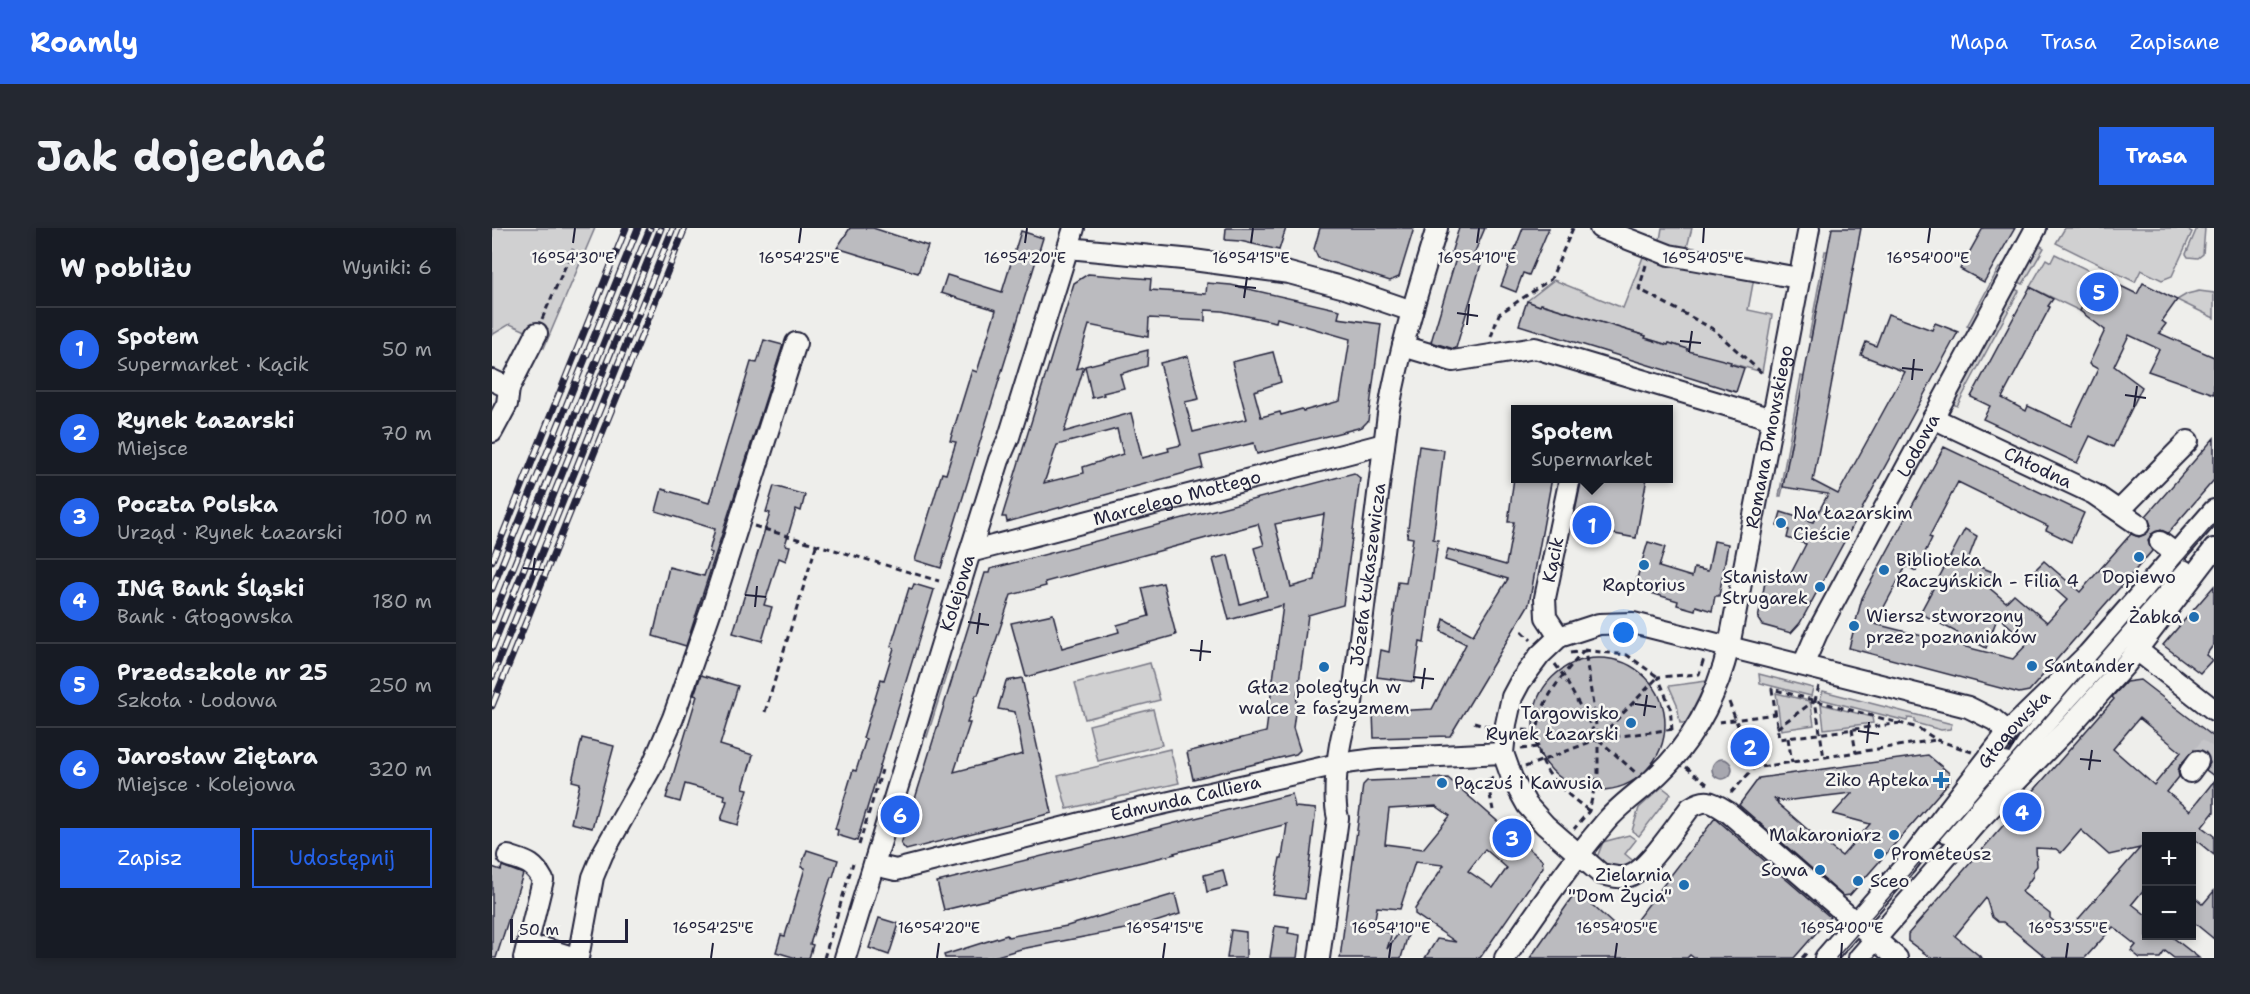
<!DOCTYPE html>
<html lang="pl">
<head>
<meta charset="utf-8">
<style>
  :root { --surface:#171b24; --page:#242831; --text:#f1f3f6; --muted:#9ea1a6; --line:#363941; --accent:#2563eb }
  body { margin:0; font-family:"Shantell Sans",sans-serif; background:var(--page); color:var(--text) }
  .controls { position:absolute; right:18px; bottom:18px; display:grid; overflow:hidden; border-radius:0px; box-shadow:0 3px 9px #0003 }
  .controls button { width:54px; height:54px; display:grid; place-items:center; padding:0; border:0; border-bottom:2px solid var(--line); background:var(--surface); color:var(--text); font:30px sans-serif }
  .scale { position:absolute; left:18px; bottom:15px; width:118px; box-sizing:border-box; padding-left:6px; border:3px solid #22223b; border-top:0; font-size:16px; line-height:21px; white-space:nowrap; color:#22223b; -webkit-text-stroke:4px #f6f6f2; paint-order:stroke }
  .you { position:absolute; left:1132px; top:405px; width:21px; height:21px; margin:-15px; border:4px solid #fff; border-radius:50%; background:#1a73e8; box-shadow:0 0 0 9px #1a73e833 }
  .badge { display:grid; place-items:center; width:39px; height:39px; border-radius:50%; background:var(--accent); color:#fff; font-size:20px; font-weight:700 }
  .pin { position:absolute; translate:-50% -50%; border:3px solid #fff; box-shadow:0 2px 6px #0006 }
  .popup { position:absolute; left:1019px; top:177px; width:162px; height:78px; box-sizing:border-box; display:grid; place-content:center; border-radius:0px; background:var(--surface); filter:drop-shadow(0 2px 4px #0005); font-size:20px; white-space:nowrap; color:var(--muted) }
  .popup b { font-size:22px; color:var(--text) }
  .popup::after { content:''; position:absolute; left:50%; top:100%; margin-left:-12px; border:12px solid transparent; border-top-color:var(--surface) }
  .list { margin:0; padding:0; list-style:none }
  h2 { display:flex; justify-content:space-between; align-items:center; height:78px; margin:0; padding:0 24px; font-size:26px }
  h2 small { font-size:20px; font-weight:400; color:var(--muted) }
  .list li { display:grid; grid-template-columns:39px 1fr auto; gap:18px; align-items:center; box-sizing:border-box; height:84px; padding:0 24px; border-top:2px solid var(--line) }
  .list b { display:block; font-size:22px; white-space:nowrap }
  .list p { margin:0; font-size:20px; white-space:nowrap; color:var(--muted) }
  .list em { font-size:20px; font-style:normal; color:var(--muted) }
  .actions { display:flex; gap:12px; padding:18px 24px }
  .actions a { flex:1; padding:14px 0; border:2px solid var(--accent); border-radius:0px; text-align:center; font-size:21px; color:var(--accent) }
  .actions .main { background:var(--accent); color:#fff }
  .map { position:relative; flex:none; width:1722px; height:730px; overflow:hidden; border-radius:0px }
  header { display:flex; align-items:center; gap:36px; box-sizing:border-box; height:84px; padding:0 30px; background:var(--accent); color:#fff }
  header strong { font-size:28px }
  nav { display:flex; gap:33px; margin-inline-start:auto; font-size:21px }
  .intro { display:flex; align-items:center; justify-content:space-between; box-sizing:border-box; height:144px; padding:0 36px }
  h1 { margin:0; font-size:42px }
  .button { padding:15px 27px; border-radius:0px; background:var(--accent); color:#fff; font-size:21px; font-weight:700 }
  main { display:flex; gap:36px; padding:0 36px }
  aside { flex:1; background:var(--surface); border-radius:0px; box-shadow:0 3px 9px #0003 }
  .map>svg:first-child { display:block }
</style>
</head>
<body>
<header>
<strong>Roamly</strong>
<nav><a>Mapa</a><a>Trasa</a><a>Zapisane</a></nav>
</header>
<div class="intro"><h1>Jak dojechać</h1><a class="button">Trasa</a></div>
<main>
<aside>
<h2>W pobliżu<small>Wyniki: 6</small></h2>
<ul class="list">
<li><span class="badge">1</span><div><b>Społem</b><p>Supermarket · Kącik</p></div><em>50 m</em></li>
<li><span class="badge">2</span><div><b>Rynek Łazarski</b><p>Miejsce</p></div><em>70 m</em></li>
<li><span class="badge">3</span><div><b>Poczta Polska</b><p>Urząd · Rynek Łazarski</p></div><em>100 m</em></li>
<li><span class="badge">4</span><div><b>ING Bank Śląski</b><p>Bank · Głogowska</p></div><em>180 m</em></li>
<li><span class="badge">5</span><div><b>Przedszkole nr 25</b><p>Szkoła · Lodowa</p></div><em>250 m</em></li>
<li><span class="badge">6</span><div><b>Jarosław Ziętara</b><p>Miejsce · Kolejowa</p></div><em>320 m</em></li>
</ul>
<div class="actions"><a class="main">Zapisz</a><a>Udostępnij</a></div>
</aside>
<div class="map">
<svg width="1722" height="730" viewBox="0 0 1722 730">
  <rect width="100%" height="100%" fill="#eeeeeb"/>
  <filter id="ink" filterUnits="userSpaceOnUse"><feTurbulence type="fractalNoise" baseFrequency=".0167" numOctaves="2"/><feDisplacementMap in="SourceGraphic" scale="12" xChannelSelector="R" yChannelSelector="G"/><feConvolveMatrix kernelMatrix="1 2 1 2 8 2 1 2 1" color-interpolation-filters="sRGB"/></filter>
  <g filter="url(#ink)">
    <g fill="#d0d0d1" stroke="#797986" stroke-width="1.5">
      <path d="M0 0H103L52 120 36 104 18 96 0 107Z"/>
      <path d="M1170 0H1200L1194 23 1167 18Z"/>
      <path d="M1573 0H1693L1700 4 1680 48 1670 52 1649 42 1643 54 1564 15Z"/>
      <path d="M1705 0H1713L1711 26 1706 30 1696 29 1694 26Z"/>
      <path d="M1546 16 1552 20 1531 56 1524 53Z"/>
      <path d="M1333 23H1336L1319 110 1317 109Z"/>
      <path d="M1153 24 1262 50 1256 82 1280 87 1270 144 1196 123V121L1177 115 1176 117 1153 110 1154 108 1050 76 1048 78 1035 73 1062 52 1131 80Z"/>
      <path d="M1563 26 1606 47 1588 83 1538 59 1554 31 1559 34Z"/>
      <path d="M1507 40 1511 42 1480 100 1475 98Z"/>
      <path d="M1521 60 1527 63 1465 178 1459 175Z"/>
      <path d="M1707 63 1722 65V90L1685 72 1695 66Z"/>
      <path d="M1309 148 1312 149 1291 259 1289 268H1287Z"/>
      <path d="M455 434 458 435 435 509 430 505 452 435Z"/>
      <path d="M658 435 668 472 593 491 583 455Z"/>
      <path d="M1267 446 1321 460 1319 468 1268 455Z"/>
      <path d="M1215 453 1194 495H1188L1185 476 1177 458Z"/>
      <path d="M1331 463 1460 496 1458 501 1449 502 1423 495V491L1416 490 1415 493 1328 471Z"/>
      <path d="M1284 465 1317 473 1319 477 1322 497 1289 502Z"/>
      <path d="M1329 476 1380 489 1381 495 1332 501Z"/>
      <path d="M661 481 670 517 606 533 597 497Z"/>
      <path d="M678 521 687 555 575 581 566 548Z"/>
      <path d="M1170 559 1179 566 1147 608 1140 603 1147 580Z"/>
      <path d="M1137 607 1144 612 1133 626 1145 636 1124 643 1104 632 1111 614Z"/>
    </g>
    <circle fill="#a7a7af" stroke="#727281" stroke-width="1.5" cx="1230" cy="541" r="10"/>
    <g fill="#bbbbbf" stroke="#22223b" stroke-width="1.5" fill-rule="evenodd">
      <path d="M358 0H381L436 18 426 45 345 20Z"/>
      <path d="M734 0H794L787 22 748 13 733 12Z"/>
      <path d="M828 0H922L907 49 898 53 826 30 822 21Z"/>
      <path d="M967 0H993L979 33 989 36 964 120 962 121 939 114 965 27 959 25Z"/>
      <path d="M1031 0H1057L1037 47 1031 45 1024 64 1009 58Z"/>
      <path d="M1340 0H1369L1321 253 1346 266 1413 144 1369 127 1374 114 1384 118 1396 86 1440 102 1443 95 1466 104 1308 395 1299 405 1270 397 1266 391 1274 349 1295 353 1314 316 1295 310 1297 302 1285 298 1289 284 1321 294 1336 266 1291 259Z"/>
      <path d="M1491 0H1523L1492 54 1468 41Z"/>
      <path d="M529 3 551 10 449 340 423 332 450 245 454 246 464 214 458 213 480 142 485 144 504 82 449 65 455 47 510 64Z"/>
      <path d="M596 46 659 51 658 62 714 66 715 55 739 57 848 82 846 90 889 96 876 193 870 199 765 226 762 215 708 228 711 240 515 294 514 289H510L582 55ZM713 82 730 83 784 94 785 90 858 111 848 173 811 183 810 181 789 187 788 184 769 189 762 163 789 154 781 124 740 134 755 191 701 204 693 174 707 171 696 128 668 135 689 217 676 220 677 223 650 230 639 185 572 204 592 139 584 141 597 97 656 109 657 90 713 93ZM625 201 631 226 591 239 592 245 552 255 565 217Z"/>
      <path d="M1606 47 1645 66 1651 55 1685 72 1670 93 1674 96 1667 105 1722 129V166L1656 143 1667 121 1637 107 1622 138 1650 159 1621 219 1598 208 1585 235 1491 191 1498 178 1479 169 1538 59 1561 71 1556 78 1558 79 1510 170 1534 183 1536 178 1579 198 1606 141 1597 136 1613 102 1588 83Z"/>
      <path d="M1035 73 1048 78 1049 76 1154 108 1153 110 1176 117 1177 115 1196 121V123L1239 134 1238 136 1252 140 1244 164 1027 97Z"/>
      <path d="M272 112 291 117 194 418 161 408 177 339 212 348 220 325 217 324 223 301 164 283 170 261 217 275 259 134 265 135Z"/>
      <path d="M656 122 655 138 628 146 632 160 611 165 612 167 600 170 593 138Z"/>
      <path d="M1722 210V252L1676 305 1669 302 1659 306 1656 313 1660 323 1537 463 1527 465 1357 420 1370 370 1452 219 1592 285 1579 314 1554 302 1556 298 1466 254 1437 309 1440 310 1424 343 1414 338 1383 396 1521 431 1536 415 1506 388 1494 420 1428 385 1473 301 1485 308 1475 334 1501 344 1495 358 1514 374 1522 366 1555 394 1575 372 1542 343 1552 333 1588 364 1639 306 1647 309 1656 304 1659 297 1654 288Z"/>
      <path d="M927 218 952 222 941 311 946 312 932 415 928 414 922 454 885 449 889 422 897 424 906 354 914 355 921 310 915 309Z"/>
      <path d="M862 245 868 250 851 377 816 387 801 500 808 522 804 526 701 551 695 524 774 504 791 377 737 392 721 331 736 327 748 376 775 368 762 320 772 317 766 296 553 354 554 358 519 367 486 467H484L475 495H478L462 544 531 526 523 484 506 481 514 453 530 450 560 585 414 622 409 616 493 345H497L498 341ZM832 286 823 352 799 359 783 296Z"/>
      <path d="M1022 250H1060L1037 376 958 508 882 510 881 484 940 481 974 416 949 403 952 391 981 407 1016 351 953 332 956 321 1014 337 1022 294H1016Z"/>
      <path d="M1090 250H1155L1144 310 1080 298Z"/>
      <path d="M282 258 313 267 309 283 304 281 293 317 298 318 294 333 287 330 272 377 280 379 270 413 241 405 274 298 278 285 274 284Z"/>
      <path d="M1222 313 1236 316 1227 368H1223L1220 383 1204 378 1203 382 1185 377 1186 373 1142 360 1156 314 1173 319 1167 339 1200 349 1202 340 1216 343Z"/>
      <path d="M671 355 684 407 534 449 519 395 561 386 570 420 627 404 625 397 657 388 650 360Z"/>
      <path d="M422 356 442 362 365 613 345 607 346 602 343 601 361 542 364 543 374 511 371 510 389 451 392 452 402 420 399 418 417 360 420 361Z"/>
      <path d="M1722 358V416L1714 427 1720 432 1708 445 1671 417Z"/>
      <circle cx="1107" cy="496" r="66"/>
      <path d="M209 447 246 458 228 517 261 527 251 560 256 561 246 597 229 592 235 573 232 572 233 567 193 556 188 574 174 570 205 468 202 467Z"/>
      <path d="M1648 452 1722 509V548L1714 542 1718 535 1717 528 1708 521 1702 522 1688 537 1686 543 1687 549 1675 564 1698 583 1722 553V584L1710 599 1722 608V627L1700 609H1654V659L1640 676 1654 687V708H1679L1707 730H1682L1673 723 1668 730H1648L1639 723 1644 717 1621 699 1593 730H1555L1511 694H1506L1500 689 1494 670 1463 708 1490 730H1439L1416 713V706L1622 471 1620 469 1634 454ZM1647 490 1689 524 1662 557 1621 521ZM1589 602 1617 627 1648 620 1575 704 1558 690V686L1530 664 1541 648V643L1545 638 1544 620 1564 621 1569 625Z"/>
      <path d="M90 510 122 518 100 600 79 595 88 555 80 553Z"/>
      <path d="M1436 527 1457 545 1458 553 1358 667 1351 668 1247 577 1267 550ZM1360 565 1341 586 1378 596 1350 628 1322 607 1284 574H1286L1283 571 1291 573Z"/>
      <path d="M956 550 1050 632 1051 639 988 730H933L945 711 964 714 923 686V681L952 637 923 634 908 681 885 679 881 702 900 705 895 721 906 706 916 707 909 730H848L871 557 875 553ZM944 578 958 588 931 621 893 616 897 581ZM993 621 1015 640 1001 660 976 643Z"/>
      <path d="M800 566 803 579 824 581 813 671 781 667 788 630H790L795 596 682 625 683 626 452 682 445 654Z"/>
      <path d="M1223 590 1338 689 1302 730H1202L1198 727 1195 730H1038L1082 667 1088 666 1133 707Z"/>
      <path d="M315 622 346 632 341 649H339L318 716 321 717 317 730H304L284 724 289 707 293 708 313 640 309 639Z"/>
      <path d="M10 638 31 646 4 730H0V639L9 642Z"/>
      <path d="M731 642 735 659 715 664 712 647Z"/>
      <path d="M1722 663V711L1700 693V667L1711 676Z"/>
      <path d="M683 666 688 686 654 697 529 721 498 730H453L452 727 515 707 516 709 575 698Z"/>
      <path d="M387 690 407 696 397 727 377 720Z"/>
      <path d="M783 698 797 700 796 705 808 707 805 730H778Z"/>
      <path d="M739 702 754 704V730H735Z"/>
    </g>
    <g fill="none" stroke-linecap="round" stroke-linejoin="round">
      <path stroke="#c5c5c8" stroke-width="20" stroke-dasharray="20 10" stroke-linecap="butt" d="M1706 533 1722 513"/>
      <defs>
        <g id="minor">
          <path d="M1108 0 1177 27 1307 50"/>
          <path d="M576 20 701 32 797 45 853 60 920 83"/>
          <path d="M911 118 961 133 1043 120 1280 191"/>
          <path d="M0 152 17 160 15 176 0 204"/>
          <path d="M17 160 45 105"/>
          <path id="s1" d="M1441 190 1602 266 1647 297"/>
          <path d="M1627 283 1696 213"/>
          <path d="M1668 314 1684 326"/>
          <path id="s2" d="M478 324 892 216"/>
          <path id="s3" d="M1067 409 1054 389 1053 370 1078 250"/>
          <path d="M1645 422 1722 482"/>
          <path id="s4" d="M1311 437 1325 405 1544 0"/>
          <path d="M1698 544 1706 533"/>
          <path d="M1511 555 1538 512 1691 342"/>
          <path d="M1454 604 1513 535"/>
          <path d="M16 628C34 634 41 634 51 652L32 730"/>
          <path id="s5" d="M382 637 404 642 625 586 846 536 884 531 1011 525"/>
          <path d="M35 722 45 726 51 720 84 730"/>
          <path d="M86 730 101 649 111 625 161 536 181 490 220 379 304 115"/>
          <path id="s6" d="M353 730 478 324 507 232 517 209 582 0"/>
          <path id="s7" d="M827 730 846 590C840 567 846 503 859 483L896 186C907 123 926 62 945 0"/>
          <path id="s8" d="M1013 730C1044 685 1075 639 1111 597 1124 580 1142 568 1158 554 1200 517 1224 472 1237 418L1317 0"/>
          <path id="s9" d="M1333 730 1417 633 1516 504 1596 426 1722 282"/>
          <path d="M1367 730 1484 595 1579 497 1634 436 1722 321"/>
          <path d="M1405 730 1236 584C1220 574 1215 569 1198 580 1185 596 1156 642 1137 648 1128 651 1119 648 1109 646L1053 597 1035 577 1020 550 1011 525 1014 496 1020 469 1028 454 1048 427 1067 409 1107 396 1141 395 1476 479 1502 492 1516 504"/>
        </g>
      </defs>
      <use href="#minor" stroke="#22223b" stroke-width="24"/>
      <g stroke="#22223b" stroke-width="3" stroke-dasharray="6 4.5" stroke-linecap="butt">
        <path d="M1154 37 1147 61 1221 101 1271 146"/>
        <path d="M50 91 81 21"/>
        <path d="M999 109 1007 86 1059 51 1081 0"/>
        <path d="M262 298 447 353"/>
        <path d="M1030 403 1039 412"/>
        <path d="M1092 422 1135 427 1166 449 1107 510"/>
        <path d="M1078 425 1093 423 1106 511 1144 545"/>
        <path d="M1063 436 1071 447 1106 511V545L1097 583 1082 601"/>
        <path d="M1327 458 1323 472 1332 530"/>
        <path d="M1237 474 1262 540"/>
        <path d="M273 484 324 318"/>
        <path d="M982 494 998 499"/>
        <path d="M1227 494 1283 486"/>
        <path d="M1409 495 1287 511 1280 461 1426 500 1445 512 1480 524"/>
        <path d="M1285 500 1322 473"/>
        <path d="M1360 501 1364 525"/>
        <path d="M1031 502 1044 503"/>
        <path d="M1180 502 1178 478 1166 449 1207 446 1212 430"/>
        <path d="M1296 510 1300 535"/>
        <path d="M1046 519C1041 480 1067 451 1091 424"/>
        <path d="M1029 521 1046 519C1052 550 1073 564 1097 583"/>
        <path d="M1033 539 1106 511 1182 501"/>
        <path d="M1194 539 1215 556"/>
        <path d="M1001 550 995 552 1001 582"/>
        <path d="M1239 565 1262 540 1444 512"/>
        <path d="M367 617 390 542"/>
        <path d="M332 730 361 635"/>
        <path d="M1310 730 1317 722"/>
      </g>
      <use href="#minor" stroke="#f6f6f2" stroke-width="20"/>
      <path stroke="#22223b" stroke-width="1.5" d="M1344 730 1722 296"/>
      <defs>
        <g id="rail">
          <path d="M0 333 134 0"/>
          <path d="M0 361 146 0"/>
          <path d="M0 392 158 0"/>
          <path d="M0 420 169 0"/>
          <path d="M0 449 181 0"/>
          <path d="M0 478 193 0"/>
        </g>
      </defs>
      <use href="#rail" stroke="#22223b" stroke-width="7"/>
      <use href="#rail" stroke="#f6f6f2" stroke-width="4.5" stroke-dasharray="14" stroke-linecap="butt"/>
    </g>
  </g>
  <path fill="none" stroke="#22223b" stroke-width="2" d="M81 15 83 0M307 15 309 0M533 15 535 0M759 15 761 0M985 15 987 0M1211 15 1212 0M1436 15 1438 0M743 58 764 60M752 70 755 49M965 85 986 88M975 97 977 76M1188 113 1209 115M1197 124 1200 103M1410 140 1431 142M1420 152 1422 131M1633 167 1654 170M1642 179 1645 158M31 340 52 342M40 351 43 330M253 367 274 369M263 379 265 358M476 394 497 397M485 406 488 385M698 422 719 424M708 433 710 412M921 449 942 451M930 461 933 440M1143 476 1164 479M1152 488 1155 467M1366 503 1387 506M1375 515 1377 494M1588 531 1609 533M1597 542 1600 522M219 730 221 715M445 730 447 715M671 730 673 715M897 730 899 715M1123 730 1125 715M1349 730 1350 715M1574 730 1576 715"/>
  <g fill="#1f6fb2" stroke="#f6f6f2" stroke-width="2">
    <circle cx="1289" cy="295" r="6"/>
    <circle cx="1647" cy="329" r="6"/>
    <circle cx="1152" cy="337" r="6"/>
    <circle cx="1392" cy="342" r="6"/>
    <circle cx="1328" cy="359" r="6"/>
    <circle cx="1702" cy="389" r="6"/>
    <circle cx="1362" cy="398" r="6"/>
    <circle cx="1540" cy="438" r="6"/>
    <circle cx="832" cy="439" r="6"/>
    <circle cx="1139" cy="495" r="6"/>
    <path d="M1446 543h6v6h6v6h-6v6h-6v-6h-6v-6h6z"/>
    <circle cx="950" cy="555" r="6"/>
    <circle cx="1402" cy="607" r="6"/>
    <circle cx="1387" cy="626" r="6"/>
    <circle cx="1328" cy="642" r="6"/>
    <circle cx="1366" cy="653" r="6"/>
    <circle cx="1192" cy="657" r="6"/>
  </g>
  <g text-anchor="middle" stroke-width="5" stroke-linejoin="round" paint-order="stroke">
    <g font-size="18" fill="#22223b" stroke="#f6f6f2">
      <text dy="6" stroke="none"><textPath href="#s8" startOffset="602">Romana Dmowskiego</textPath></text>
      <text dy="6" stroke="none"><textPath href="#s4" startOffset="248">Lodowa</textPath></text>
      <text dy="6" stroke="none"><textPath href="#s1" startOffset="116">Chłodna</textPath></text>
      <text dy="6" stroke="none"><textPath href="#s2" startOffset="214">Marcelego Mottego</textPath></text>
      <text dy="6" stroke="none"><textPath href="#s3" startOffset="82">Kącik</textPath></text>
      <text dy="6" stroke="none"><textPath href="#s7" startOffset="388">Józefa Łukaszewicza</textPath></text>
      <text dy="6" stroke="none"><textPath href="#s6" startOffset="382">Kolejowa</textPath></text>
      <text dy="6" stroke="none"><textPath href="#s9" startOffset="297">Głogowska</textPath></text>
      <text dy="6" stroke="none"><textPath href="#s5" startOffset="321">Edmunda Calliera</textPath></text>
    </g>
    <g font-size="18" fill="#22223b" stroke="#f6f6f2" text-anchor="start">
      <text x="1301" y="291">Na Łazarskim<tspan x="1301" dy="21">Cieście</tspan></text>
      <text x="1404" y="338">Biblioteka<tspan x="1404" dy="21">Raczyńskich - Filia 4</tspan></text>
      <text x="1316" y="355" text-anchor="end">Stanisław<tspan x="1316" dy="21">Strugarek</tspan></text>
      <text x="1647" y="355" text-anchor="middle">Dopiewo</text>
      <text x="1152" y="363" text-anchor="middle">Raptorius</text>
      <text x="1374" y="394">Wiersz stworzony<tspan x="1374" dy="21">przez poznaniaków</tspan></text>
      <text x="1690" y="395" text-anchor="end">Żabka</text>
      <text x="1552" y="444">Santander</text>
      <text x="832" y="465" text-anchor="middle">Głaz poległych w<tspan x="832" dy="21">walce z faszyzmem</tspan></text>
      <text x="1127" y="491" text-anchor="end">Targowisko<tspan x="1127" dy="21">Rynek Łazarski</tspan></text>
      <text x="1437" y="558" text-anchor="end">Ziko Apteka</text>
      <text x="962" y="561">Pączuś i Kawusia</text>
      <text x="1390" y="613" text-anchor="end">Makaroniarz</text>
      <text x="1399" y="632">Prometeusz</text>
      <text x="1316" y="648" text-anchor="end">Sowa</text>
      <text x="1180" y="653" text-anchor="end">Zielarnia<tspan x="1180" dy="21">"Dom Życia"</tspan></text>
      <text x="1378" y="659">Sceo</text>
    </g>
  </g>
  <g font-size="15" text-anchor="middle" fill="#22223b" stroke="#f6f6f2" stroke-width="5" stroke-linejoin="round" paint-order="stroke">
    <text x="81" y="35">16°54'30"E</text>
    <text x="307" y="35">16°54'25"E</text>
    <text x="533" y="35">16°54'20"E</text>
    <text x="759" y="35">16°54'15"E</text>
    <text x="985" y="35">16°54'10"E</text>
    <text x="1211" y="35">16°54'05"E</text>
    <text x="1436" y="35">16°54'00"E</text>
    <text x="221" y="705">16°54'25"E</text>
    <text x="447" y="705">16°54'20"E</text>
    <text x="673" y="705">16°54'15"E</text>
    <text x="899" y="705">16°54'10"E</text>
    <text x="1125" y="705">16°54'05"E</text>
    <text x="1350" y="705">16°54'00"E</text>
    <text x="1576" y="705">16°53'55"E</text>
  </g>
</svg>
<div class="controls">
<button>+</button>
<button>−</button>
</div>
<div class="scale">50 m</div>
<div class="you"></div>
<div class="pin badge" style="left:1100px;top:297px">1</div>
<div class="popup"><b>Społem</b>Supermarket</div>
<div class="pin badge" style="left:1258px;top:519px">2</div>
<div class="pin badge" style="left:1020px;top:610px">3</div>
<div class="pin badge" style="left:1530px;top:584px">4</div>
<div class="pin badge" style="left:1607px;top:64px">5</div>
<div class="pin badge" style="left:408px;top:587px">6</div>
</div>
</main>
</body>
</html>
